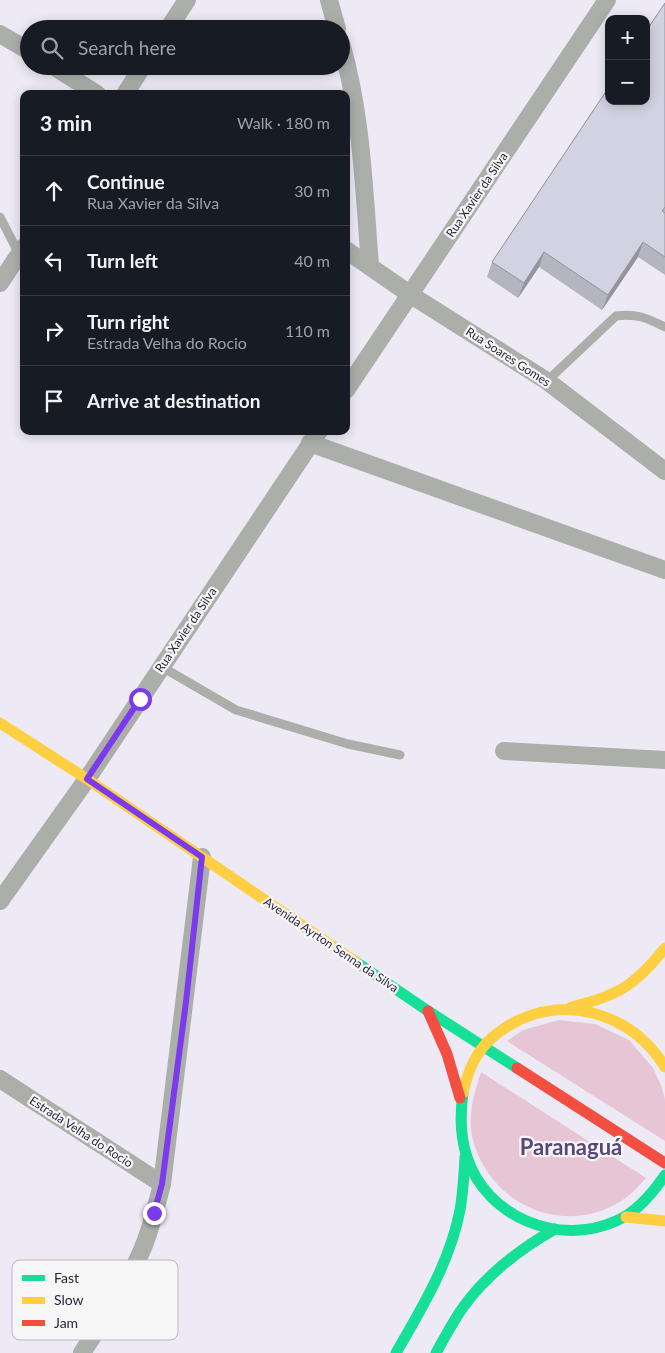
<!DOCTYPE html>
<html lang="en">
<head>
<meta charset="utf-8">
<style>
  :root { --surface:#171b24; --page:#242831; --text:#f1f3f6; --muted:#9ea1a6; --line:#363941 }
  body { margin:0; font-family:Lato,sans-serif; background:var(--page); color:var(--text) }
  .controls { position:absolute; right:15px; top:15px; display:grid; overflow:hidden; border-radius:10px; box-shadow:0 2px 12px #0003 }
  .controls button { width:45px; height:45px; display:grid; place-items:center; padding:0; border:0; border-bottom:1px solid var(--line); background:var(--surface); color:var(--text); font:25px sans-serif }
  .stop { position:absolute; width:15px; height:15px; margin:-11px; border:4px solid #7c3aed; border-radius:50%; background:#fff }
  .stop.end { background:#7c3aed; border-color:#fff; box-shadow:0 1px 5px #0008 }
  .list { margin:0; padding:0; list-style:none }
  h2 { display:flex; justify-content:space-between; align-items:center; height:65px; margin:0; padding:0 20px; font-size:21px }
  h2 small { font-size:16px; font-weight:400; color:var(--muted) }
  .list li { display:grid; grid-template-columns:32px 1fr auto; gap:15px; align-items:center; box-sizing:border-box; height:70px; padding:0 20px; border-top:1px solid var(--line) }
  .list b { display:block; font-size:19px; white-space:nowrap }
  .list p { margin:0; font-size:16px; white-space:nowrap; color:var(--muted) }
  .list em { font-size:16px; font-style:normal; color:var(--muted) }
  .icon { flex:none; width:28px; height:28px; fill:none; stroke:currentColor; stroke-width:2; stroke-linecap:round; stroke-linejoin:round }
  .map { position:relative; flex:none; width:665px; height:1353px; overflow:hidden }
  .search { position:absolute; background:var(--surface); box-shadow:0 2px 12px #0003; left:20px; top:20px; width:330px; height:55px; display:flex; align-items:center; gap:12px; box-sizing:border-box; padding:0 18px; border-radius:28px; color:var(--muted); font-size:19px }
  .panel { position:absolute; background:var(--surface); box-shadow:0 2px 12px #0003; left:20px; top:90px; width:330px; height:345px; border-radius:10px }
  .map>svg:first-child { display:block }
</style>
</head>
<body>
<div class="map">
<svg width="665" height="1353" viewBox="0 0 665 1353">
  <rect width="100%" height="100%" fill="#edeaf6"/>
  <g fill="#e6c6d5">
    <path d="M559 1020 595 1024 629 1040 653 1068 661 1085 665 1099V1141L507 1041 523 1030Z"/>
    <path d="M481 1072 646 1178C638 1187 631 1195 621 1201 562 1238 490 1204 473 1140 467 1117 474 1094 481 1072Z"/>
  </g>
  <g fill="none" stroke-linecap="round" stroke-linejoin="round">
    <g stroke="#acaeaa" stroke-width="9">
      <path d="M0 217 19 254"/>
      <path d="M547 381 616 316C636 313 647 318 665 327"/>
      <path d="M162 667 236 710 348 744 400 755"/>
    </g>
    <g stroke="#acaeaa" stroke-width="18">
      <path d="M329 0 337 29"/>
      <path d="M168 29 187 0"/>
      <path d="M0 34 29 51"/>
      <path d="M341 43C362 115 364 191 370 265"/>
      <path d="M53 66 97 94"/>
      <path d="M125 94 143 66"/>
      <path d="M346 250 411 295 547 381 665 471"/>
      <path d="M0 283 24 247"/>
      <path d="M346 390 607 0"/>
      <path d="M310 443 665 570"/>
      <path d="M504 751 665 760"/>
      <path d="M0 901 87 779 319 431"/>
      <path d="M0 1079 162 1184"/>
      <path d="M82 1353C103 1320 126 1287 142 1250 151 1229 156 1207 162 1184L202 857"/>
    </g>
    <g stroke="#16e098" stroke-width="11">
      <path d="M356 962 428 1011 517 1068"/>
      <path d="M463 1093C460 1114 460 1136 467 1157 486 1217 559 1247 616 1221 637 1212 652 1194 665 1175"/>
      <path d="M396 1353C422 1308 450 1262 460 1210 463 1193 464 1175 465 1157"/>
      <path d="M436 1353C445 1337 453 1321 464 1306 488 1273 520 1249 555 1229"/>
    </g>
    <g stroke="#ffcf43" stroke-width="11">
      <path d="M0 723 87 779 356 962"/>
      <path d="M571 1007C617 996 635 986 665 948"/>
      <path d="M463 1093C466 1079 470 1066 478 1054 488 1038 503 1028 519 1020 573 995 634 1017 665 1067"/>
      <path d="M626 1217 665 1221"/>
    </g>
    <g stroke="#f24e42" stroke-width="11">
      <path d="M428 1011 447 1054 460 1098"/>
      <path d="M517 1068 665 1163"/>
    </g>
  </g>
  <path fill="#b5b5c2" d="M665 3V275L638 257 602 310 539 267 518 298 487 277 492 262Z"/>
  <g fill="#93939e">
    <path d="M643 242 638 257 602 310 608 295Z"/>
    <path d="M544 252 539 267 518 298 524 283Z"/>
  </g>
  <path fill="#d2d2e2" stroke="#93939e" d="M665 3V207L662 211 665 213V257L643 242 608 295 544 252 524 283 492 262 609 87V101H646V31Z"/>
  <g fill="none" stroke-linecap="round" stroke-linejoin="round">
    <path stroke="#7c3aed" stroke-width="6" d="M140 699 87 779 202 857 186 1002 162 1184 154 1213"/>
  </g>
  <g text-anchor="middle" stroke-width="4.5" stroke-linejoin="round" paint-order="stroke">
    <g font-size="12" fill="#2c253b" stroke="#f6f6f6">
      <text transform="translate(477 195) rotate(-56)" y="4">Rua Xavier da Silva</text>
      <text transform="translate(508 357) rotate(33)" y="4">Rua Soares Gomes</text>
      <text transform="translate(186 630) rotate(-56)" y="4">Rua Xavier da Silva</text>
      <text transform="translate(331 945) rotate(34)" y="4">Avenida Ayrton Senna da Silva</text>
      <text transform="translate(81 1132) rotate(33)" y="4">Estrada Velha do Rocio</text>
    </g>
    <g font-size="22" font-weight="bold" fill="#584778" stroke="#f6f6f6">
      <text x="571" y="1155">Paranaguá</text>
    </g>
  </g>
  <rect x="12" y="1260" width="166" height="80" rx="8" fill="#f6f6f6" stroke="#b9b7be" stroke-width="1"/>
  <rect x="22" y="1275" width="23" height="6" fill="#16e098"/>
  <rect x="22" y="1297" width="23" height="7" fill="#ffcf43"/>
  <rect x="22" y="1320" width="23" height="6" fill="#f24e42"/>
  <g font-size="14" fill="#2c253b">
    <text x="54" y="1283">Fast</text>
    <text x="54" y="1305">Slow</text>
    <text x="54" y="1328">Jam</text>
  </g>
</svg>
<div class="controls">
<button>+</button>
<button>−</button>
</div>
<div class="stop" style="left:140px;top:699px"></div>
<div class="stop end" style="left:154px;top:1213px"></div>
<div class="search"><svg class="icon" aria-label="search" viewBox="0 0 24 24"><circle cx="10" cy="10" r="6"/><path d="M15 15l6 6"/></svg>Search here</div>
<section class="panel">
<h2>3 min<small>Walk · 180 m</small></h2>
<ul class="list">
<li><svg class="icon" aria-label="ahead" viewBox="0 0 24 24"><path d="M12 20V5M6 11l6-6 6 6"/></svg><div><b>Continue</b><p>Rua Xavier da Silva</p></div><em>30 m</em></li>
<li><svg class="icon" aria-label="left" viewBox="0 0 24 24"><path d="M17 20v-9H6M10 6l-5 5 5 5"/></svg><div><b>Turn left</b></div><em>40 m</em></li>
<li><svg class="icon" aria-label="right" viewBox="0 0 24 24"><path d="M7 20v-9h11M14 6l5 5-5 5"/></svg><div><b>Turn right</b><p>Estrada Velha do Rocio</p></div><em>110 m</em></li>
<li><svg class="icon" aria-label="arrive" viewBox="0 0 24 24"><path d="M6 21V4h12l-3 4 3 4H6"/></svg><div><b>Arrive at destination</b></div></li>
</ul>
</section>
</div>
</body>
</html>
